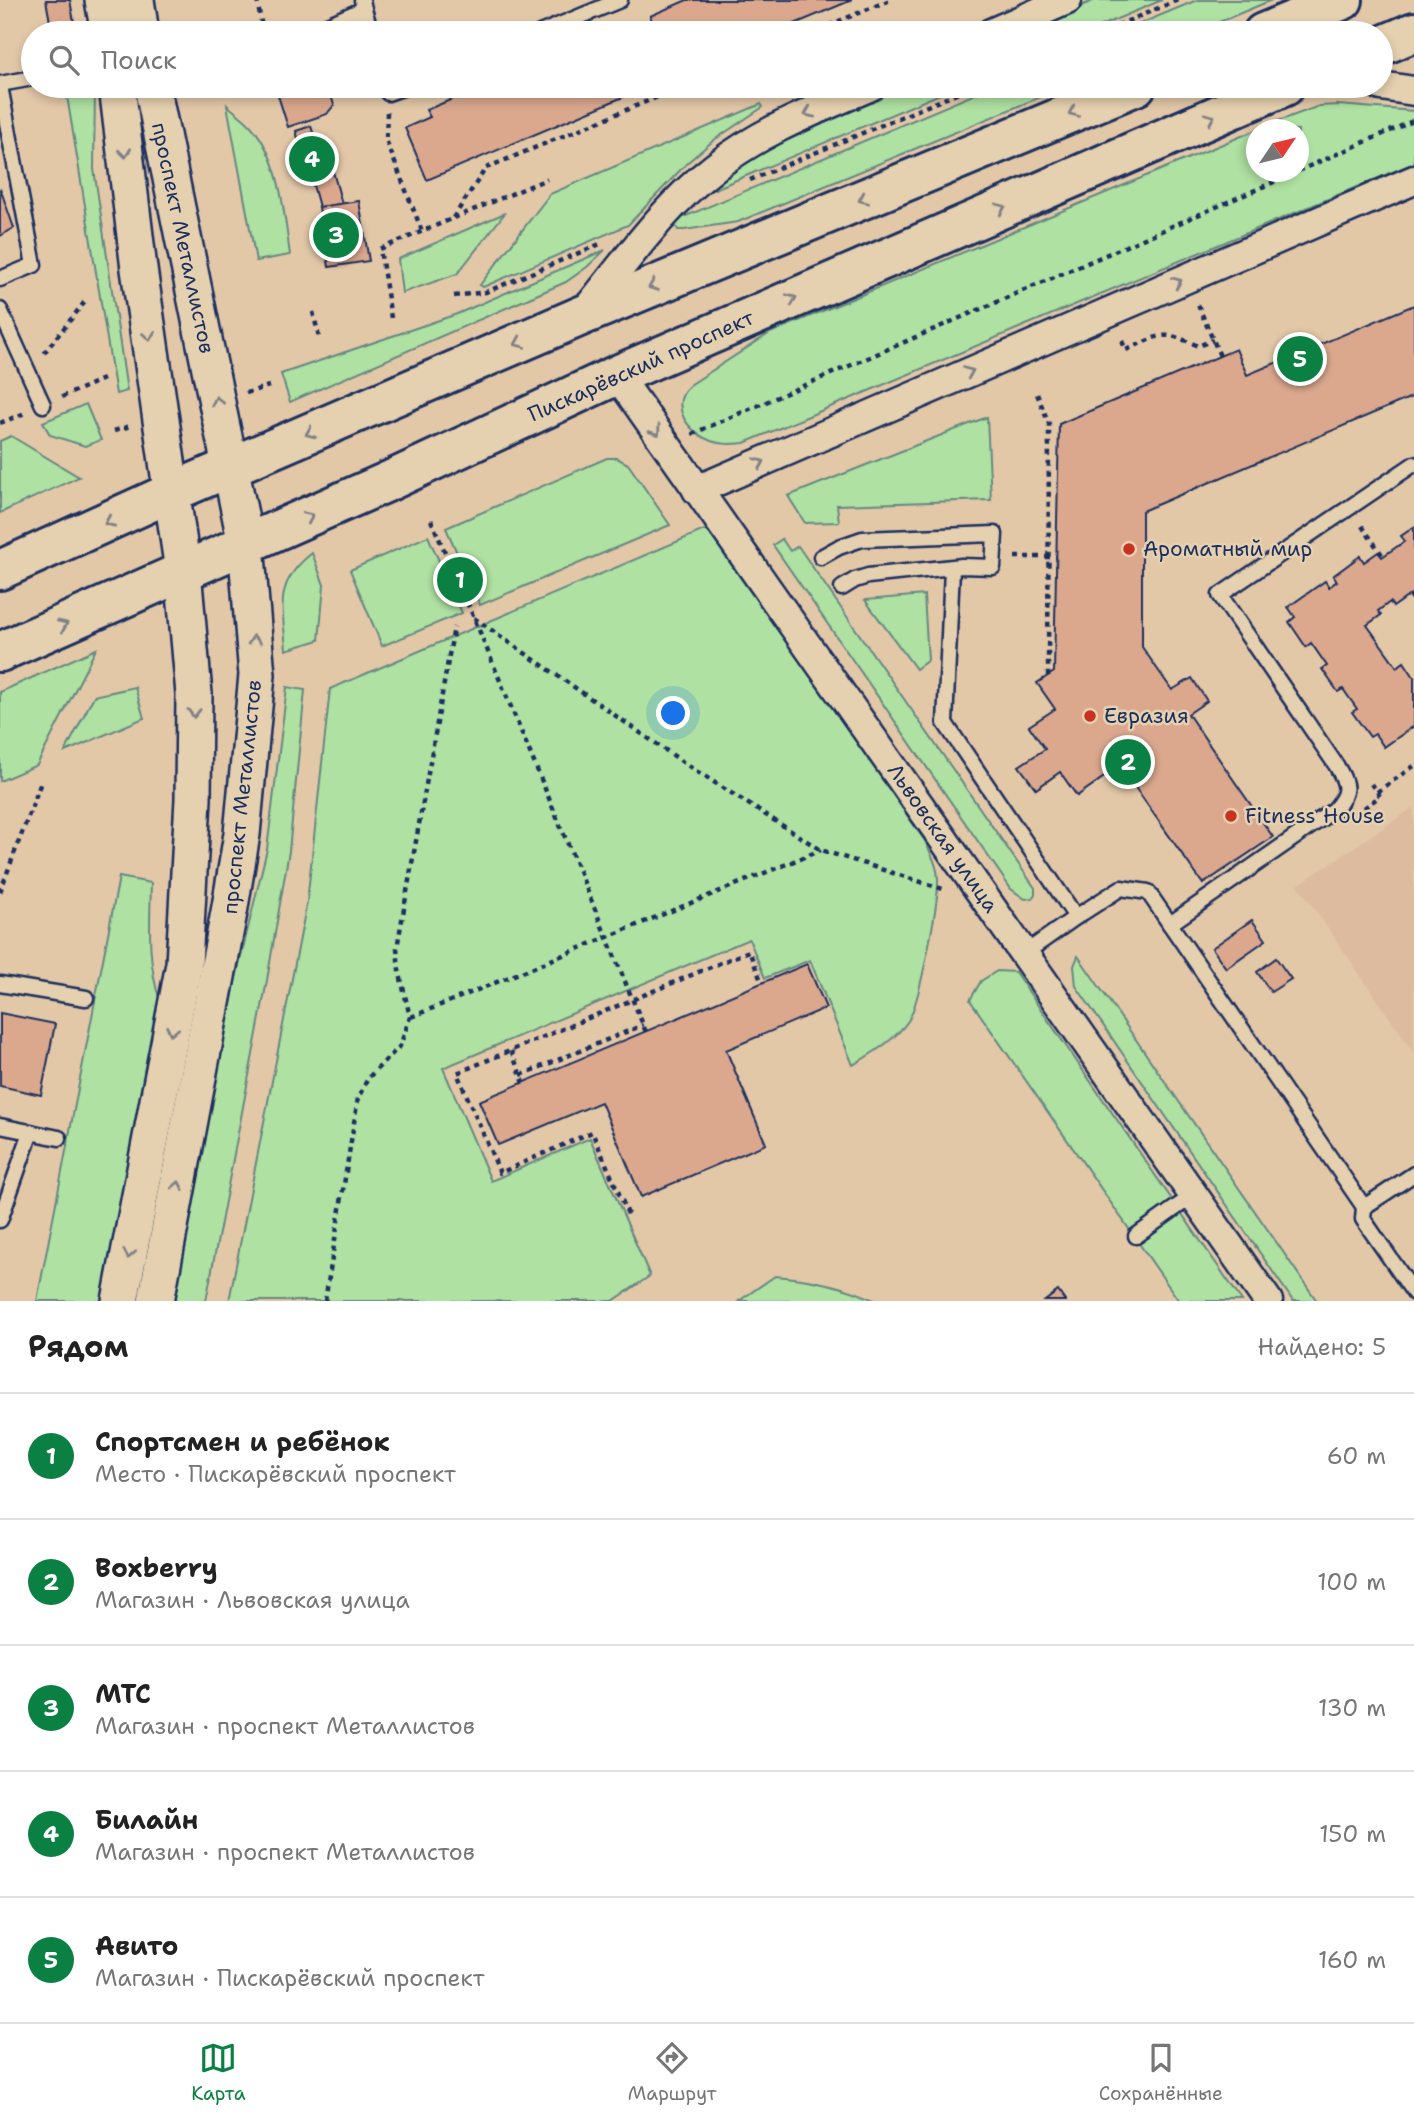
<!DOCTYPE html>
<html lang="ru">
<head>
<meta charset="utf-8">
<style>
  :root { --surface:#fff; --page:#f2f2f2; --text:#222; --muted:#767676; --line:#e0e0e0; --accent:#0b8043 }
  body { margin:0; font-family:"Shantell Sans",sans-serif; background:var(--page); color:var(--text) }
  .compass { position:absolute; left:1246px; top:119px; width:63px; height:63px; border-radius:50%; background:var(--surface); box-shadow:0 4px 10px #0003; rotate:55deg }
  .you { position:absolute; left:674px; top:714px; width:24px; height:24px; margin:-18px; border:5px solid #fff; border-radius:50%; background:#1a73e8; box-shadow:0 0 0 10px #1a73e833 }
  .badge { display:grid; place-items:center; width:46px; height:46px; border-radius:50%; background:var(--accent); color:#fff; font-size:23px; font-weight:700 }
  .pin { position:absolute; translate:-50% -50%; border:4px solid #fff; box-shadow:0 2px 7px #0006 }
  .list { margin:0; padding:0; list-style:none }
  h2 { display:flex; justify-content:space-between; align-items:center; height:91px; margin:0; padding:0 28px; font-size:30px }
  h2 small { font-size:23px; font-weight:400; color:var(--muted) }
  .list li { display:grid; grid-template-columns:46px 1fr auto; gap:21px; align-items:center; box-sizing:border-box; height:126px; padding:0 28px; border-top:2px solid var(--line) }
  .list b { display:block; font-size:26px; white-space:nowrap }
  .list p { margin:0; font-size:23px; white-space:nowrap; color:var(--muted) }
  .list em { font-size:23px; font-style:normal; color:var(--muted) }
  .icon { flex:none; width:38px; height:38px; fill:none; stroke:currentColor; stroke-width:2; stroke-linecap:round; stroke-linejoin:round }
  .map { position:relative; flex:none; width:1414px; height:1301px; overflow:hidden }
  .search { position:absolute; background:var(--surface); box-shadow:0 4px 10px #0003; left:21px; right:21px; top:21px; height:77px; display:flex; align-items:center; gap:18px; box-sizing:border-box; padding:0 24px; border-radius:38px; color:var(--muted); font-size:26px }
  .sheet { height:721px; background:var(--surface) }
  nav { display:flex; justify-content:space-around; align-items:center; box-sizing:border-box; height:98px; border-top:2px solid var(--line); background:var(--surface); font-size:19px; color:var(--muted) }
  nav a { display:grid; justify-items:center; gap:4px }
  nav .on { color:var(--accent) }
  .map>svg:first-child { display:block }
</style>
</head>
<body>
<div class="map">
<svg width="1414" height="1301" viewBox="0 0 1414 1301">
  <rect width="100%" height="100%" fill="#e3c8a8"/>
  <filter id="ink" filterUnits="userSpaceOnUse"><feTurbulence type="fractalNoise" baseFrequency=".0143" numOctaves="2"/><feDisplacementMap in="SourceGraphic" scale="14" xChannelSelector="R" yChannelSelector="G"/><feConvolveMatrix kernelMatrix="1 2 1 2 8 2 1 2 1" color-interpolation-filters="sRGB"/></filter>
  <g filter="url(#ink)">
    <path fill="#ddbb9f" d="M1414 807V1053L1298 885Z"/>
    <g fill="#afe1a2" stroke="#658880" stroke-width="2">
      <path d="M1095 0H1162L1084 33H1017Z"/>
      <path d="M1197 0H1272L1193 33H1118Z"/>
      <path d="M95 86 94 169 127 391 116 394 66 90Z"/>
      <path d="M892 86H959L703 194 730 169 800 124Z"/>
      <path d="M994 86H1067L738 222 684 230H678L675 225 679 219Z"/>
      <path d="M761 104 763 107 714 140 688 162 628 225 483 287 480 285 550 194Z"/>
      <path d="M227 105C235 112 245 119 252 127 281 161 284 213 290 255L256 261Z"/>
      <path d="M1338 105 1414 111V163L744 443C733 444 722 445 711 441 688 432 668 406 690 385L770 333 1256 130V172H1298V130L1257 129 1319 106Z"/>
      <path d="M505 213 457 274 402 293 398 259Z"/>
      <path d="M605 250 587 267 566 282 290 402 281 374 457 314Z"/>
      <path d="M86 404 101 440 85 446 50 435 43 422Z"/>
      <path d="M987 417 991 500 837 505 839 522 805 523 788 496Z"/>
      <path d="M11 436 79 477 0 513V441Z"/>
      <path d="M607 458H617L628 464 670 525 480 605 446 528Z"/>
      <path d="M709 528 925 841C931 854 939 868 938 882 938 905 919 1005 908 1021 895 1040 873 1053 853 1065L810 960 765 978 749 939 443 1068 491 1181 590 1138 650 1276 613 1301H229L307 902 330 689Z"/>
      <path d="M428 536 462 613 382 646 350 570Z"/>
      <path d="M782 539 790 551 798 546 1035 888V894L1032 898 1025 899 1011 889 773 545Z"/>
      <path d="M312 553 324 585 319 640 286 650C283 606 273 584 312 553Z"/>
      <path d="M924 595 928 660 916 669 865 600Z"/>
      <path d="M96 649 37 765 0 781V692Z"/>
      <path d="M135 687 144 718 65 752 94 696Z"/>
      <path d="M287 687 305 690 289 851 266 986 206 1301H174L235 982 267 849Z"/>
      <path d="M119 877 151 883C150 923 147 962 160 1001L103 1301H37Z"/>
      <path d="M1078 956 1317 1301H1293L1076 986 1074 966Z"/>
      <path d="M997 971 1015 972 1242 1301H1179L970 1000 981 981Z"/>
      <path d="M775 1276C810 1279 844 1285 876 1301H739Z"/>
    </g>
    <g fill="#dba88e" stroke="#1b2f5e" stroke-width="2">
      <path d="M46 0H70L76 33H52Z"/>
      <path d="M687 0H852L773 33H629L653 23 650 16Z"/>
      <path d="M275 86H328L334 105 327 114 288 127Z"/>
      <path d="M484 86H487L490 92 504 86H649L427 180 405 128 430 117 426 110Z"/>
      <path d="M311 126 318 148 302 153 296 131Z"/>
      <path d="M332 168 342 204 319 207 310 174Z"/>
      <path d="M0 188 14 228 0 236Z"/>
      <path d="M359 201 369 261 329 267 319 207Z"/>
      <path d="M1414 305V396L1142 511V647L1172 690 1192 678 1207 701 1188 714 1273 837 1203 884 1120 766 1077 796 1060 772 1036 789 1019 766 1045 749 1029 726 1055 709 1037 683 1054 672 1059 424 1236 349 1247 375Z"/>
      <path d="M1414 527V592L1393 607 1390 602 1378 611 1381 615 1367 625 1397 667 1404 662 1414 677V726L1384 747 1375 734 1370 737 1352 712 1357 709 1343 689 1338 692 1322 669 1327 666 1311 643 1306 647 1289 622 1295 617 1288 607 1325 581 1329 587 1337 581 1333 576 1360 556 1364 562 1378 552 1382 557 1405 541 1401 536Z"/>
      <path d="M1252 920 1266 940 1226 968 1212 948Z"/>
      <path d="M1276 958 1291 979 1271 992 1257 972Z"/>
      <path d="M807 964 826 1008 726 1050 766 1144 641 1197 601 1102 498 1145 479 1101Z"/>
      <path d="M0 1013 55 1024 41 1095 0 1086Z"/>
      <path d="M1058 1291 1065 1301H1045Z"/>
    </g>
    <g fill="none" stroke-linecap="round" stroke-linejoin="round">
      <defs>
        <g id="service">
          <path d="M364 9 371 33"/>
          <path d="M309 33 364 9 362 0"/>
          <path d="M540 33 620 0"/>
          <path d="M0 84 33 78"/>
          <path d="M0 86 34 265 0 279"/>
          <path d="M385 86 388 93 408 86"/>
          <path d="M0 310 43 405"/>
          <path d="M821 557 839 547 862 539 995 534 993 567 962 566 868 576 855 580 842 588"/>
          <path d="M952 569 945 723 1076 917 1025 953"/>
          <path d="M1076 917 1121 888 1148 892 1364 1207 1363 1219 1414 1293"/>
          <path d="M1170 924 1334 810C1350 792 1348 785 1336 765L1220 595 1414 464"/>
          <path d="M0 984 86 998"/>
          <path d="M0 1126 59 1138"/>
          <path d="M1364 1207 1414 1174"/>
          <path d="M0 1220 31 1132"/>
          <path d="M1136 1236 1195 1194"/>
        </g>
        <g id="minor">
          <path d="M991 33 1067 0"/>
          <path d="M1381 86 1414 91"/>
          <path d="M583 314C624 264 663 207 715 167 761 131 818 109 871 86"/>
          <path d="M617 375 1268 1301"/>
          <path d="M697 490 1414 180"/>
        </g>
        <g id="tertiary">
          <path d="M103 0 109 33"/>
          <path d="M136 0 141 33"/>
          <path d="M117 86 139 269 183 571 194 694 193 799 184 964 120 1301"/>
          <path d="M152 86 246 544 257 675 242 834 230 907 156 1301"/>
        </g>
        <g id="primary">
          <path d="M1263 33 1343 0"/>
          <path d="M1381 46 1414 32"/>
          <path d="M0 570 170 493 581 316 1136 86"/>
          <path d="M0 652 387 482 617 375 1285 86"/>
        </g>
      </defs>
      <use href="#service" stroke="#1b2f5e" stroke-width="19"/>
      <use href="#minor" stroke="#1b2f5e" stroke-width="33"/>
      <use href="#tertiary" stroke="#1b2f5e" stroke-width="40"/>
      <use href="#primary" stroke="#1b2f5e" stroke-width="44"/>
      <g stroke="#1b2f5e" stroke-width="4.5" stroke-dasharray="5 5" stroke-linecap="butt">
        <path d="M257 0 263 33"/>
        <path d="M810 33 890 0"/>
        <path d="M1099 33 1178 0"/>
        <path d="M756 86 758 89"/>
        <path d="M387 112 386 140 422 231"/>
        <path d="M1298 171 1413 121"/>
        <path d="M750 180 975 86"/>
        <path d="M453 218 486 168 684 86"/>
        <path d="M454 296 486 292 600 244"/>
        <path d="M1198 305 1220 356"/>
        <path d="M313 312 320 341"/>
        <path d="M391 318 380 249 547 179"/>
        <path d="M1122 341 1126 350C1161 335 1162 329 1198 346L1213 340"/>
        <path d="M44 353 87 299"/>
        <path d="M246 393 269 386"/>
        <path d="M1037 394 1049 424 1048 676"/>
        <path d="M62 397 103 379"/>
        <path d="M0 423 25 413"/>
        <path d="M114 431 130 426"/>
        <path d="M692 434 1297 172"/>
        <path d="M431 520 474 618 646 1032"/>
        <path d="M1362 526 1383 556"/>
        <path d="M1015 557H1057"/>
        <path d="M1410 595 1414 600"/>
        <path d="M474 618 690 767 821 850 943 889"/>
        <path d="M1377 792 1414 766"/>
        <path d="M1364 808 1380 796 1368 780"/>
        <path d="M0 892 41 782"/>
        <path d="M411 1017 821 850"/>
        <path d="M511 1051 524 1083"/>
        <path d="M521 1075 643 1025"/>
        <path d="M628 1214 592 1132 500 1173 457 1073 749 951 762 983"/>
        <path d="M325 1301 358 1098 368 1078 400 1046 410 1017 399 970 397 948 454 627"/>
      </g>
      <use href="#service" stroke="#e5d0af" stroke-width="14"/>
      <use href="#minor" stroke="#e5d0af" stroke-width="28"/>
      <use href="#tertiary" stroke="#e5d0af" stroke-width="35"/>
      <use href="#primary" stroke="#e5d0af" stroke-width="38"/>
    </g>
    <defs><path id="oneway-chevron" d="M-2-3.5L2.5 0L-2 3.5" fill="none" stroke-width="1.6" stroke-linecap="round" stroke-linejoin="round" transform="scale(1.75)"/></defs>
    <g stroke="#808086">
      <use href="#oneway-chevron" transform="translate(1073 112) rotate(157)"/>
      <use href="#oneway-chevron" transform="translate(809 113) rotate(156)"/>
      <use href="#oneway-chevron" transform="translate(1210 118) rotate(-23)"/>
      <use href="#oneway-chevron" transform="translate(125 153) rotate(83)"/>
      <use href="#oneway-chevron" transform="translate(863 199) rotate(157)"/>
      <use href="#oneway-chevron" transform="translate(1001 208) rotate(-23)"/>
      <use href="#oneway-chevron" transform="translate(1177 282) rotate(-23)"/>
      <use href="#oneway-chevron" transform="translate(653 286) rotate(158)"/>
      <use href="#oneway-chevron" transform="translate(792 299) rotate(-23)"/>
      <use href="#oneway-chevron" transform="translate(149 336) rotate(82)"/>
      <use href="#oneway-chevron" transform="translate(519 343) rotate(157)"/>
      <use href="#oneway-chevron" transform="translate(969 372) rotate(-23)"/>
      <use href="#oneway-chevron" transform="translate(217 401) rotate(-102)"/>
      <use href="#oneway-chevron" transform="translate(656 431) rotate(55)"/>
      <use href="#oneway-chevron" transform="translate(310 433) rotate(157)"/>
      <use href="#oneway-chevron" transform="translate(760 463) rotate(-23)"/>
      <use href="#oneway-chevron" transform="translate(309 517) rotate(-24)"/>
      <use href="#oneway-chevron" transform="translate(109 522) rotate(156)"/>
      <use href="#oneway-chevron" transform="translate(63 625) rotate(-24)"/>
      <use href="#oneway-chevron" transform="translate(254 640) rotate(-95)"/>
      <use href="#oneway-chevron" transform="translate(194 713) rotate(91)"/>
      <use href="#oneway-chevron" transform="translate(172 1031) rotate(101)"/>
      <use href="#oneway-chevron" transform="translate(178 1186) rotate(-79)"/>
      <use href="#oneway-chevron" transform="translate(129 1254) rotate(101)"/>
    </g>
  </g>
  <g fill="#c8321e" stroke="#e5d0af" stroke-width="2.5">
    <circle cx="1129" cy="549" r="7"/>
    <circle cx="1090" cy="716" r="7"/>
    <circle cx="1231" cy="816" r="7"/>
  </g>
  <g text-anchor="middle" stroke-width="5" stroke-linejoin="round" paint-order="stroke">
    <g font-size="21" fill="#1b2f5e" stroke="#e5d0af">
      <text transform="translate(183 238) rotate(78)" y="7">проспект Металлистов</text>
      <text transform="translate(641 366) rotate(-24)" y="7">Пискарёвский проспект</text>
      <text transform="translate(242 797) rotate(-84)" y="7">проспект Металлистов</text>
      <text transform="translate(943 838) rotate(55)" y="7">Львовская улица</text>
    </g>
    <g font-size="21" fill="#1b2f5e" stroke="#e5d0af" text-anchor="start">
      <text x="1143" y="556">Ароматный мир</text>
      <text x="1104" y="723">Евразия</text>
      <text x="1245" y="823">Fitness House</text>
    </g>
  </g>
</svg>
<svg class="compass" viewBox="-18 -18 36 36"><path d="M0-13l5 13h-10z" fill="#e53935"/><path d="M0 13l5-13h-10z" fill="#767676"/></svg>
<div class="you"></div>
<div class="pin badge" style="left:460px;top:580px">1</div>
<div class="pin badge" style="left:1128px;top:762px">2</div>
<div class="pin badge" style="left:336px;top:235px">3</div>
<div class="pin badge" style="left:312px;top:159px">4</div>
<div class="pin badge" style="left:1300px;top:359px">5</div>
<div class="search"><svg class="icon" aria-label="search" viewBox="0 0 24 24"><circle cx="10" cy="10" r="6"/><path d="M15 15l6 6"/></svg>Поиск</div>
</div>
<section class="sheet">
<h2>Рядом<small>Найдено: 5</small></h2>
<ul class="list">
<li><span class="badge">1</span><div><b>Спортсмен и ребёнок</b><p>Место · Пискарёвский проспект</p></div><em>60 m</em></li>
<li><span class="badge">2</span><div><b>Boxberry</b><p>Магазин · Львовская улица</p></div><em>100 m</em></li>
<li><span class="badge">3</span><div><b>МТС</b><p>Магазин · проспект Металлистов</p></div><em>130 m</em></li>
<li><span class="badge">4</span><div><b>Билайн</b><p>Магазин · проспект Металлистов</p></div><em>150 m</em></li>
<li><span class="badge">5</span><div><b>Авито</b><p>Магазин · Пискарёвский проспект</p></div><em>160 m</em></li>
</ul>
</section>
<nav>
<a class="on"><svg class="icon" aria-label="map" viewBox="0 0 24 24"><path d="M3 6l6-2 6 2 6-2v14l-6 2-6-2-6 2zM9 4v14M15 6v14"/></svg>Карта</a>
<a><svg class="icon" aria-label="directions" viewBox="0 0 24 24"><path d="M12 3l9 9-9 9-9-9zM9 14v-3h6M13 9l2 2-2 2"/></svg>Маршрут</a>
<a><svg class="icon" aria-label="saved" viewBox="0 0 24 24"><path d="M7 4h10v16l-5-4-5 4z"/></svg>Сохранённые</a>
</nav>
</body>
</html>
